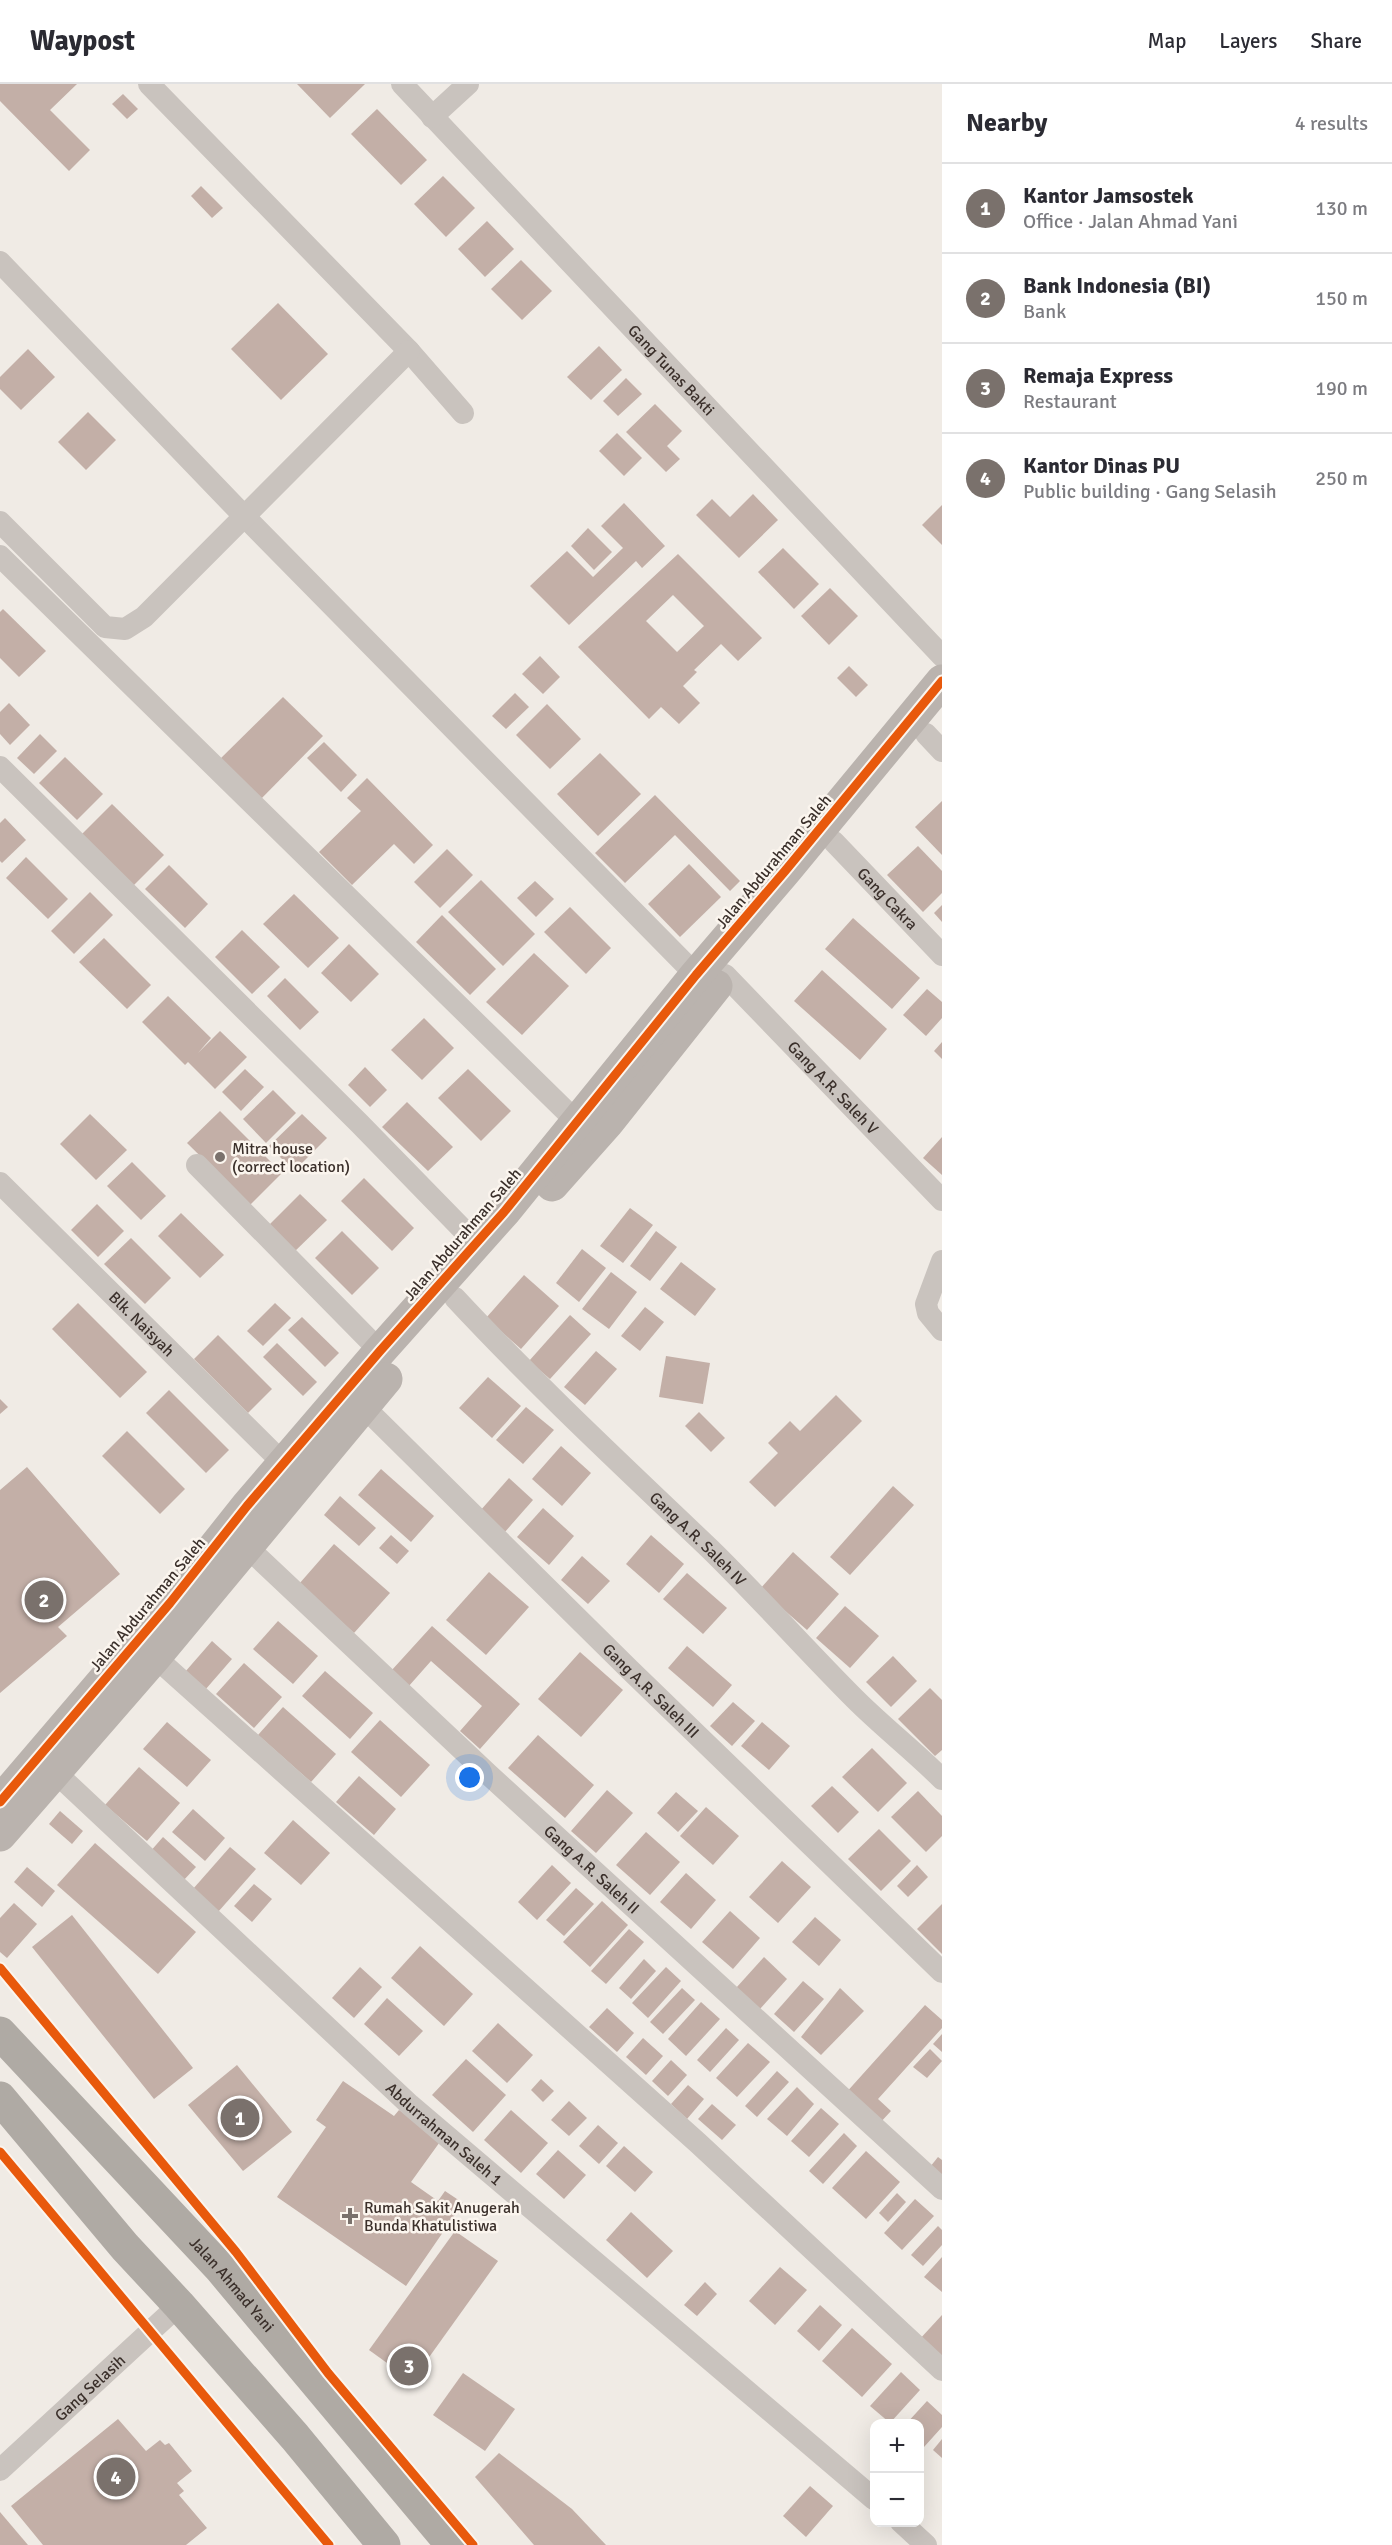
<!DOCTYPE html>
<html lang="en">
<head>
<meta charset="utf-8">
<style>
  :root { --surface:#fff; --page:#f7f7f7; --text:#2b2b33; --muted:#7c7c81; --line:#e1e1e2; --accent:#7a716c }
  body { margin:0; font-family:Signika,sans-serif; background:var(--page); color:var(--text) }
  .controls { position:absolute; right:18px; bottom:18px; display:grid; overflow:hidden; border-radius:12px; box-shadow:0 6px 24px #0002 }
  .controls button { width:54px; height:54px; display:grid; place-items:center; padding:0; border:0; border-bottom:2px solid var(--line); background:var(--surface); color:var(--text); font:30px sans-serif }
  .you { position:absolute; left:470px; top:1694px; width:21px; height:21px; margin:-15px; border:4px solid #fff; border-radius:50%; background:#1a73e8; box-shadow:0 0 0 9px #1a73e833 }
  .badge { display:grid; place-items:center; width:39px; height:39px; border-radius:50%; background:var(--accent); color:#fff; font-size:20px; font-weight:700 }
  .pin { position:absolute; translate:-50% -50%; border:3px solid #fff; box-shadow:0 2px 6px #0006 }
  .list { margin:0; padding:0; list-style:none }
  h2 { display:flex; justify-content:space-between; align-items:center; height:78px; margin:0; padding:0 24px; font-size:26px }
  h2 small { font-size:20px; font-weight:400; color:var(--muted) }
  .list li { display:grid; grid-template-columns:39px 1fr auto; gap:18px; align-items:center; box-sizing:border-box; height:90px; padding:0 24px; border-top:2px solid var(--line) }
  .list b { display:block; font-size:22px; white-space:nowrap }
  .list p { margin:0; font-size:20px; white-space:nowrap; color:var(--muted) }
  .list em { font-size:20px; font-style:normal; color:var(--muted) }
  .map { position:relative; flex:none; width:942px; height:2461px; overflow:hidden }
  header { display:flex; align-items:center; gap:36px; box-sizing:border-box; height:84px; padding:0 30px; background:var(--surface); border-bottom:2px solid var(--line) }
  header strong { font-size:28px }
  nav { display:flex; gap:33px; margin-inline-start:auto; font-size:21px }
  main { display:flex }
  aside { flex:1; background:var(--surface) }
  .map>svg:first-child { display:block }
</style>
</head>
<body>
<header>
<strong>Waypost</strong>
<nav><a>Map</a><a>Layers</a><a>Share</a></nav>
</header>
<main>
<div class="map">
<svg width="942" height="2461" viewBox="0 0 942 2461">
  <rect width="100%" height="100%" fill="#f0ebe5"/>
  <g fill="#c3afa7" fill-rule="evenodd">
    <path d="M0 0H77L50 26 90 66 69 87 0 17Z"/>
    <path d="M297 0H365L330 34Z"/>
    <path d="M123 10 138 25 127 35 112 20Z"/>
    <path d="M377 25 427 76 401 101 351 50Z"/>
    <path d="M443 92 475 124 446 153 414 120Z"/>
    <path d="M201 102 223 124 212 134 191 112Z"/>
    <path d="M487 137 514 165 485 193 458 165Z"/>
    <path d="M521 176 552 207 522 236 491 205Z"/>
    <path d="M278 219 328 270 281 316 231 265Z"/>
    <path d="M599 262 622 286 591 316 567 293Z"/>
    <path d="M28 265 55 293 21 326 0 305V293Z"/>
    <path d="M626 294 642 310 618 332 603 317Z"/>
    <path d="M655 320 682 347 667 362 680 375 666 388 626 348Z"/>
    <path d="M88 328 116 356 86 386 58 358Z"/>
    <path d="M617 349 642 374 624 392 599 367Z"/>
    <path d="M753 410 778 436 739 474 696 431 712 415 730 433Z"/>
    <path d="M624 419 665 462 642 484 636 477 569 541 530 502 567 467 593 493 623 464 601 442Z"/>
    <path d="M942 421V461L922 441Z"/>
    <path d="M588 444 612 468 594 486 571 462Z"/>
    <path d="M783 464 819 500 794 525 758 488Z"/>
    <path d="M678 470 762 554 738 577 721 560 694 586 697 588 683 602 700 619 679 640 661 623 649 635 578 563ZM673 511 704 542 677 568 646 537Z"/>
    <path d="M830 504 858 532 829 561 801 532Z"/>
    <path d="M3 525 46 567 19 593 0 574V528Z"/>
    <path d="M540 572 560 593 543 610 522 590Z"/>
    <path d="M849 582 868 601 856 613 837 594Z"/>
    <path d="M515 609 529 623 506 645 492 632Z"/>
    <path d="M283 613 323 652 257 719 216 679Z"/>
    <path d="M9 619 30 641 10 661 0 650V628Z"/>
    <path d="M547 620 581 655 550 685 516 651Z"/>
    <path d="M40 650 57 667 34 690 17 674Z"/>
    <path d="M324 658 357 691 341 708 307 674Z"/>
    <path d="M600 669 641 710 598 752 557 710Z"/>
    <path d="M65 673 103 710 77 736 39 699Z"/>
    <path d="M367 694 433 761 414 780 394 760 352 801 319 768 361 727 347 714Z"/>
    <path d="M655 711 740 797 730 807 675 751 625 799 595 769Z"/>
    <path d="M942 717V771L915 743Z"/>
    <path d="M112 720 164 771 129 806 77 755Z"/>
    <path d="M5 734 26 756 2 779 0 777V739Z"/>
    <path d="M918 762 942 787V809L923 828 887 791Z"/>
    <path d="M447 765 473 791 440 824 414 798Z"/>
    <path d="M26 773 68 815 48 835 6 794Z"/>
    <path d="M689 780 721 813 680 853 648 820Z"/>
    <path d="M169 781 208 820 185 844 145 805Z"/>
    <path d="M481 796 535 850 503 882 448 828Z"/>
    <path d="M535 797 554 815 536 833 517 814Z"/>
    <path d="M90 808 113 831 74 870 51 847Z"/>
    <path d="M294 810 339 854 308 884 263 840Z"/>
    <path d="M942 821V838L934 829Z"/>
    <path d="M570 823 611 864 586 890 544 848Z"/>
    <path d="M442 831 496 885 470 911 416 858Z"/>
    <path d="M853 834 920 894 892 925 825 865Z"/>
    <path d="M242 846 280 883 252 910 215 873Z"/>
    <path d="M104 854 151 901 127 925 79 878Z"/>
    <path d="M349 860 379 890 351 918 321 889Z"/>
    <path d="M534 869 569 902 522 951 486 918Z"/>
    <path d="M822 886 887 945 860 976 794 917Z"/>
    <path d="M285 894 319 928 300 946 267 912Z"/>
    <path d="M927 905 942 918V934L926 952 903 931Z"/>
    <path d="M168 912 211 954 198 969 220 947 247 973 215 1005 188 978 185 981 142 938Z"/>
    <path d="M424 934 454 964 422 996 391 966Z"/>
    <path d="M942 958V975L934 967Z"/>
    <path d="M365 983 387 1006 370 1023 348 1001Z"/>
    <path d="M245 985 264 1003 241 1027 222 1008Z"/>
    <path d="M468 985 511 1027 481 1057 438 1014Z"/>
    <path d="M273 1006 296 1029 266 1059 243 1035Z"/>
    <path d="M407 1018 453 1063 428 1087 382 1043Z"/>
    <path d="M220 1027 282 1089 250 1121 187 1059Z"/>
    <path d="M90 1030 127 1066 96 1096 60 1060Z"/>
    <path d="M302 1030 327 1054 294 1087 269 1062Z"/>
    <path d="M942 1053V1091L923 1074Z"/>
    <path d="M132 1078 166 1112 141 1136 107 1102Z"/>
    <path d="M364 1094 414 1144 392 1167 341 1117Z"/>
    <path d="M300 1110 327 1136 291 1171 265 1145Z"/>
    <path d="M97 1120 124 1147 98 1173 71 1146Z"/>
    <path d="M630 1124 653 1141 623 1179 600 1162Z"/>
    <path d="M181 1129 224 1171 200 1194 158 1152Z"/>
    <path d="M342 1147 379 1184 352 1211 315 1174Z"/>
    <path d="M656 1147 677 1163 650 1197 630 1182Z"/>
    <path d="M131 1154 171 1194 145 1220 104 1180Z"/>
    <path d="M582 1165 606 1184 579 1218 556 1199Z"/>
    <path d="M681 1178 716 1205 695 1232 660 1205Z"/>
    <path d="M611 1188 637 1208 609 1245 582 1225Z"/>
    <path d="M524 1191 559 1222 521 1265 486 1234Z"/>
    <path d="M78 1219 147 1288 120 1314 52 1245Z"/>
    <path d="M275 1219 291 1234 263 1262 247 1247Z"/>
    <path d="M645 1223 664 1238 640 1267 621 1252Z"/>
    <path d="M570 1231 591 1250 550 1295 529 1277Z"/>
    <path d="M302 1233 339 1269 325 1283 288 1246Z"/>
    <path d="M218 1251 272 1305 248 1329 194 1275Z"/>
    <path d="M277 1259 317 1298 303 1312 263 1273Z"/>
    <path d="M596 1267 617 1285 585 1321 564 1303Z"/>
    <path d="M666 1272 710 1279 703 1320 659 1313Z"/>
    <path d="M488 1293 521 1322 492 1354 459 1324Z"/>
    <path d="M169 1306 229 1366 206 1389 146 1329Z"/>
    <path d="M836 1311 862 1337 775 1423 749 1398 778 1369 768 1359 790 1337 800 1347Z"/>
    <path d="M0 1315 8 1323 0 1330Z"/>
    <path d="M526 1323 554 1346 523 1380 496 1356Z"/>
    <path d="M699 1328 725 1354 711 1368 685 1342Z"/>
    <path d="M127 1347 185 1405 160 1430 102 1372Z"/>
    <path d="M561 1362 591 1389 562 1422 532 1395Z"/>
    <path d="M27 1383 120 1490 58 1543 67 1552 0 1609V1406Z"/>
    <path d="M381 1385 434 1432 411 1458 358 1411Z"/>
    <path d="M509 1394 533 1416 504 1449 480 1427Z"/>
    <path d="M893 1402 914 1421 850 1491 830 1473Z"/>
    <path d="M340 1412 376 1444 359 1462 324 1431Z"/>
    <path d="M543 1424 574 1452 549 1481 517 1453Z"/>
    <path d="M391 1451 409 1467 397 1480 379 1464Z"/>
    <path d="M651 1451 684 1480 659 1509 626 1480Z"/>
    <path d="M334 1460 390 1509 354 1549 299 1500Z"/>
    <path d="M793 1468 839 1510 807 1546 760 1505Z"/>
    <path d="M582 1472 610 1497 588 1520 561 1496Z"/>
    <path d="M489 1488 529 1523 486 1571 446 1536Z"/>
    <path d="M687 1489 727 1524 703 1550 663 1515Z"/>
    <path d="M845 1522 879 1552 850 1584 816 1554Z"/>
    <path d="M278 1537 318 1572 293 1600 253 1565Z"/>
    <path d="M432 1542 520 1620 480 1665 460 1647 482 1622 431 1577 408 1603 391 1587Z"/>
    <path d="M212 1557 232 1575 205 1606 185 1588Z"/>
    <path d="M687 1562 732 1601 713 1623 668 1584Z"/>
    <path d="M580 1568 623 1606 581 1653 538 1615Z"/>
    <path d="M893 1572 917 1597 891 1623 866 1598Z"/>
    <path d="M244 1579 282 1613 254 1644 216 1610Z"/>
    <path d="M325 1587 373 1629 350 1655 302 1612Z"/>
    <path d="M930 1604 942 1616V1666L935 1672 898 1635Z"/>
    <path d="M733 1618 755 1637 732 1662 710 1642Z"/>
    <path d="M283 1623 336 1670 311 1698 258 1651Z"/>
    <path d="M380 1636 430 1681 401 1713 351 1668Z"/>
    <path d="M167 1638 211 1676 187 1703 143 1665Z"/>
    <path d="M762 1638 790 1662 769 1686 741 1662Z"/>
    <path d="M538 1651 594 1701 565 1734 508 1684Z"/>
    <path d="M872 1664 907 1699 878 1728 842 1693Z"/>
    <path d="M139 1683 180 1719 147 1757 105 1721Z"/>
    <path d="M359 1692 396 1725 374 1751 336 1718Z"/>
    <path d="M832 1702 859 1728 838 1749 811 1722Z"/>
    <path d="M607 1706 633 1729 596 1769 571 1747Z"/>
    <path d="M918 1707 942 1732V1752L926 1768 891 1733Z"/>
    <path d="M676 1708 698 1727 678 1748 657 1729Z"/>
    <path d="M706 1723 739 1752 713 1781 680 1752Z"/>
    <path d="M193 1725 225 1754 205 1777 172 1748Z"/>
    <path d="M60 1727 83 1747 72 1760 49 1740Z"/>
    <path d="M293 1736 330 1769 301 1801 264 1769Z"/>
    <path d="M879 1745 911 1777 881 1807 848 1775Z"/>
    <path d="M646 1748 680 1778 650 1811 616 1781Z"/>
    <path d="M163 1753 196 1783 182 1798 149 1769Z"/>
    <path d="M95 1759 196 1848 158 1890 57 1801Z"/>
    <path d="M230 1763 256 1785 218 1828 193 1805Z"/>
    <path d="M782 1777 811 1803 778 1839 749 1813Z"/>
    <path d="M552 1781 571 1799 537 1836 518 1818Z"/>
    <path d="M917 1781 928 1793 908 1813 897 1802Z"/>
    <path d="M27 1783 55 1807 42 1823 14 1798Z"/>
    <path d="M686 1789 716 1816 691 1845 660 1818Z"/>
    <path d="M254 1800 272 1815 252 1838 234 1822Z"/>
    <path d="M576 1804 594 1820 564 1852 546 1836Z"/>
    <path d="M602 1817 628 1841 590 1883 563 1858Z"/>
    <path d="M14 1819 37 1840 7 1874 0 1868V1834Z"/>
    <path d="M942 1820V1870L917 1845Z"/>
    <path d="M730 1827 760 1854 733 1885 702 1858Z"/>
    <path d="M72 1831 193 1984 154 2015 32 1863Z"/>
    <path d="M815 1833 841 1856 819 1882 792 1858Z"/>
    <path d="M629 1845 644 1858 606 1900 591 1887Z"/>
    <path d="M420 1862 473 1910 444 1942 391 1894Z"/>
    <path d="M764 1873 787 1895 760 1925 736 1904Z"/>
    <path d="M644 1875 656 1887 631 1915 619 1904Z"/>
    <path d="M360 1883 382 1903 354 1934 332 1914Z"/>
    <path d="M666 1883 681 1897 648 1934 632 1919Z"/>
    <path d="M803 1897 824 1915 794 1948 774 1930Z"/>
    <path d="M682 1904 695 1916 663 1950 650 1938Z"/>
    <path d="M840 1904 864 1927 821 1971 801 1953Z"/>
    <path d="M387 1914 423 1947 399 1972 364 1940Z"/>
    <path d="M701 1918 720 1935 686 1972 668 1955Z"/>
    <path d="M925 1921 942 1936V1944L878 2015 891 2027 878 2041 844 2011Z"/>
    <path d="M607 1924 634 1949 617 1968 589 1943Z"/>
    <path d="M498 1939 533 1971 507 1999 472 1967Z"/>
    <path d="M726 1944 739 1956 710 1988 697 1976Z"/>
    <path d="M942 1950V1968L933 1960Z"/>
    <path d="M643 1954 663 1972 646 1991 626 1973Z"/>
    <path d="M748 1959 770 1978 737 2013 716 1994Z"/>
    <path d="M930 1965 942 1977 927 1994 913 1983Z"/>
    <path d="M466 1975 506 2011 473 2048 432 2011Z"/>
    <path d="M671 1976 687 1991 668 2012 652 1997Z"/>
    <path d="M237 1981 292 2048 243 2087 188 2021Z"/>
    <path d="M777 1987 789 1998 757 2033 745 2022Z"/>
    <path d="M541 1995 554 2007 543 2018 531 2006Z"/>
    <path d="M343 1997 394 2032 399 2026 442 2055 411 2098 438 2117 445 2107 463 2119 406 2202 277 2113 326 2043 316 2036Z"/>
    <path d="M688 2001 704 2015 687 2035 671 2020Z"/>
    <path d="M797 2003 814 2020 787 2052 767 2035Z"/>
    <path d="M569 2017 587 2034 569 2052 551 2036Z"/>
    <path d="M712 2020 736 2041 722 2056 698 2035Z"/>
    <path d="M821 2024 839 2040 809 2073 791 2057Z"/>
    <path d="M511 2026 548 2059 521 2089 484 2056Z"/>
    <path d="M598 2041 618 2059 599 2080 579 2062Z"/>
    <path d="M844 2049 857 2062 823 2100 809 2087Z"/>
    <path d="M624 2062 653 2088 635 2108 606 2082Z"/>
    <path d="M558 2066 586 2091 564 2115 536 2090Z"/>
    <path d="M866 2067 900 2098 866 2135 832 2104Z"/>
    <path d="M938 2073 942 2076V2103L926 2088Z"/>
    <path d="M897 2109 906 2118 888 2138 879 2129Z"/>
    <path d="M915 2115 934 2132 902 2166 884 2149Z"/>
    <path d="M631 2128 673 2167 647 2194 606 2156Z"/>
    <path d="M938 2142 942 2146V2161L923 2182 911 2171Z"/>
    <path d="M455 2147 498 2177 412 2297 369 2266Z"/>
    <path d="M942 2173V2208L924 2193Z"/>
    <path d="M780 2183 807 2206 775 2241 749 2217Z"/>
    <path d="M705 2198 717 2210 697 2232 684 2221Z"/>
    <path d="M820 2221 842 2241 819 2267 797 2247Z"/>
    <path d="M942 2231V2271L938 2275 918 2257Z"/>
    <path d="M852 2244 892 2280 862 2313 822 2277Z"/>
    <path d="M901 2288 920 2306 890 2339 870 2322Z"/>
    <path d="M463 2289 515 2325 485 2367 433 2331Z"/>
    <path d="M927 2317 942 2331V2343L924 2363 920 2359V2340H906Z"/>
    <path d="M118 2335 146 2367 160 2356 165 2361 169 2359 192 2387 177 2399 184 2407 179 2411 207 2444 186 2461H43L11 2422Z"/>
    <path d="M942 2355V2374L933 2366Z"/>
    <path d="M499 2369 572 2425 606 2461H534L475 2393Z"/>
    <path d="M810 2402 833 2422 806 2453 783 2432Z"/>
    <path d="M0 2428 28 2461H0Z"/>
  </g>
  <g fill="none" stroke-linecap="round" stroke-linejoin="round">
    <g stroke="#c9c3be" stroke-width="22">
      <path d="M149 0 409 267 463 329"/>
      <path id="s1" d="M402 0 942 572"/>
      <path d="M432 33 468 0"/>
      <path d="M0 178 244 432 696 891"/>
      <path d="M0 438 105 543 125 545 144 533 409 267"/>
      <path d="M0 472 576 1037"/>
      <path d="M926 650 942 667"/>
      <path d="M0 683 359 1039 476 1159"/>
      <path id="s2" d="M834 758 942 871"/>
      <path id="s3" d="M725 891 942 1116"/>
      <path d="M197 1081 380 1267"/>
      <path id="s4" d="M0 1099 284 1380"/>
      <path d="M942 1177 926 1220 928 1229 942 1246"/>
      <path id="s5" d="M455 1214C536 1301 624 1383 710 1465 760 1514 806 1566 855 1615 883 1643 914 1667 942 1695"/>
      <path id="s6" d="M363 1322 629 1585 942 1888"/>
      <path id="s7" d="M247 1463 488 1690 942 2105"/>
      <path d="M155 1573 698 2059 942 2286"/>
      <path id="s8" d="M56 1689 410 2021 874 2415"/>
      <path id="s9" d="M0 2386 179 2221"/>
      <path d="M901 2438 926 2461"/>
    </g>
    <g stroke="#bab3ae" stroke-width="33">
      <path d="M552 1101 608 1038 716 902"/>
      <path d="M0 1718 170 1519 247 1422 380 1267 504 1128 696 891 785 787 942 597"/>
      <path d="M0 1751 155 1573 386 1295"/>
    </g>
    <g stroke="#afaaa4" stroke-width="33">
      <path id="s10" d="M0 1949 220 2184 452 2461"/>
      <path d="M0 2014 125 2163 179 2221 295 2353 384 2461"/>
    </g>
    <defs>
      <g id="cycleway">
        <path d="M0 1718 170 1519 247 1422 380 1267 504 1128 696 891 785 787 942 597"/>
        <path d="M0 1884 236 2168 328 2289 473 2461"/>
        <path d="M0 2068 329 2461"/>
      </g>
    </defs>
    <use href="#cycleway" stroke="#fbf5ee" stroke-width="13"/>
    <use href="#cycleway" stroke="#e8590c" stroke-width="9"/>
  </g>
  <g fill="#7a716c" stroke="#fbf5ee" stroke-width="2">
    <circle cx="220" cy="1073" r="6"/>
    <path d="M347 2123h6v6h6v6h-6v6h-6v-6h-6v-6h6z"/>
  </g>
  <g text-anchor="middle" stroke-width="5" stroke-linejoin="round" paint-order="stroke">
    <g font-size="16" fill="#3b302b" stroke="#fbf5ee">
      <text dy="6" stroke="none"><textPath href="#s1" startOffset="393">Gang Tunas Bakti</textPath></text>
      <text transform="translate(773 777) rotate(-50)" y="6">Jalan Abdurahman Saleh</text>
      <text dy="6" stroke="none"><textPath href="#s2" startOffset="78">Gang Cakra</textPath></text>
      <text dy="6" stroke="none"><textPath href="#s3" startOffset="156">Gang A.R. Saleh V</textPath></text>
      <text transform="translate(462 1150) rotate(-49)" y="6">Jalan Abdurahman Saleh</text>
      <text dy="6" stroke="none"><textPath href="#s4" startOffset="200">Blk. Naisyah</textPath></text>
      <text dy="6" stroke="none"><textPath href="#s5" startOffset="342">Gang A.R. Saleh IV</textPath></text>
      <text transform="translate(147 1520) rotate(-50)" y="6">Jalan Abdurahman Saleh</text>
      <text dy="6" stroke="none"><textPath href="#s6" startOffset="405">Gang A.R. Saleh III</textPath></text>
      <text dy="6" stroke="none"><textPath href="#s7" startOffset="472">Gang A.R. Saleh II</textPath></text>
      <text dy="6" stroke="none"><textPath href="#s8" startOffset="530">Abdurrahman Saleh 1</textPath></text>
      <text dy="6" stroke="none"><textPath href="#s10" startOffset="342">Jalan Ahmad Yani</textPath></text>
      <text dy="6" stroke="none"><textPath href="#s9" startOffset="122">Gang Selasih</textPath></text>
    </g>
    <g font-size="16" fill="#3b302b" stroke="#fbf5ee" text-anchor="start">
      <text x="232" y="1070">Mitra house<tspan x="232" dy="18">(correct location)</tspan></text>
      <text x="364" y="2129">Rumah Sakit Anugerah<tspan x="364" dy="18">Bunda Khatulistiwa</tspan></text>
    </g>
  </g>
</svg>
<div class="controls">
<button>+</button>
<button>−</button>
</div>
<div class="you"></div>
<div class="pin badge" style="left:240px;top:2034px">1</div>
<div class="pin badge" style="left:44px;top:1516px">2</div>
<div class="pin badge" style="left:409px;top:2282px">3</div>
<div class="pin badge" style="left:116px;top:2393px">4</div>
</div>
<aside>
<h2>Nearby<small>4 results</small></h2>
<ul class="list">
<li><span class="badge">1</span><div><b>Kantor Jamsostek</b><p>Office · Jalan Ahmad Yani</p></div><em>130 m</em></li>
<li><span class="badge">2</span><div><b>Bank Indonesia (BI)</b><p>Bank</p></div><em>150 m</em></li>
<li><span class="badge">3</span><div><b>Remaja Express</b><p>Restaurant</p></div><em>190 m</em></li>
<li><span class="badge">4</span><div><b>Kantor Dinas PU</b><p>Public building · Gang Selasih</p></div><em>250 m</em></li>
</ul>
</aside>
</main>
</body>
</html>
